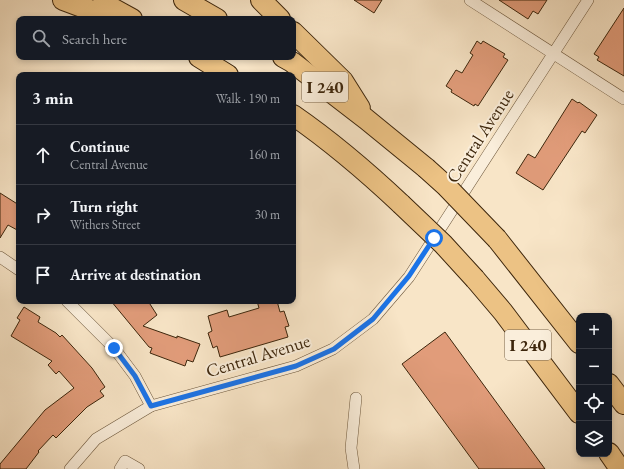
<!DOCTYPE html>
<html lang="en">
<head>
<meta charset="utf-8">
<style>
  :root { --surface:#171b24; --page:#242831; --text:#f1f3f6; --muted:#9ea1a6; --line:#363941 }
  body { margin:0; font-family:"EB Garamond",serif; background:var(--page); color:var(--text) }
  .controls { position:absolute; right:12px; bottom:12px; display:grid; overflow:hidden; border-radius:8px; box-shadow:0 2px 6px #0003 }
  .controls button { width:36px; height:36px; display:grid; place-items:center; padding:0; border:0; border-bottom:1px solid var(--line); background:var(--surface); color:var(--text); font:20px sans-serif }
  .stop { position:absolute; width:12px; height:12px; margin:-9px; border:3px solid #1a73e8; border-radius:50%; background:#fff }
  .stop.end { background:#1a73e8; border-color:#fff; box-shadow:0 1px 4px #0008 }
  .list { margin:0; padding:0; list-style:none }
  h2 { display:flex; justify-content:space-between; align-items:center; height:52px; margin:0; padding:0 16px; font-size:17px }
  h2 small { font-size:13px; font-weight:400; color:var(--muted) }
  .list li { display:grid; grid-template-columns:26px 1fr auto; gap:12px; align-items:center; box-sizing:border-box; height:60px; padding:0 16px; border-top:1px solid var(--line) }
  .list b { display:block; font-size:15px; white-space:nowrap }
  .list p { margin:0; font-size:13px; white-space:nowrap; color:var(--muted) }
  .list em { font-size:13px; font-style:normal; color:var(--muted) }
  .icon { flex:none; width:22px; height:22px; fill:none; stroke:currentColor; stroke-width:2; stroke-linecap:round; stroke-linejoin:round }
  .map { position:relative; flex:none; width:624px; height:469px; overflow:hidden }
  .search { position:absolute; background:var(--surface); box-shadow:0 2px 6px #0003; left:16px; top:16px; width:280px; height:44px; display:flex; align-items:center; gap:10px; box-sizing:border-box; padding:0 14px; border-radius:8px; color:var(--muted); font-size:15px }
  .panel { position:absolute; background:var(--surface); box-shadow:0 2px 6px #0003; left:16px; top:72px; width:280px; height:232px; border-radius:8px }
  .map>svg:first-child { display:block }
</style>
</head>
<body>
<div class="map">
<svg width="624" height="469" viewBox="0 0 624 469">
  <rect width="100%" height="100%" fill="#f8e5c7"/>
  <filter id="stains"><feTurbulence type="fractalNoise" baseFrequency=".005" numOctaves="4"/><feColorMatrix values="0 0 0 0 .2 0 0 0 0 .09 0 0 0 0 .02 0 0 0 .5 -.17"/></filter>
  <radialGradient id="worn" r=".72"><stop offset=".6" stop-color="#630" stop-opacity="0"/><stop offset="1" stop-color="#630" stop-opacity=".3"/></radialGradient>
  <g fill="#e19c7a" stroke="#3d260c">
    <path d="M354 0H382L374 13Z"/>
    <path d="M499 0H547L538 14 533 11 528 19Z"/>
    <path d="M624 8V76L597 60 599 57 594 54Z"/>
    <path d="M477 41 481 44 483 41 505 54 503 57 508 60 478 106 475 104 474 106 451 92 452 90 446 86 456 70 462 73 473 55 470 53Z"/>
    <path d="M572 99 578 103 579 102 597 115 585 133 582 131 543 190 516 173 528 154 535 158Z"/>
    <path d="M0 193 19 205V231L8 225 0 238Z"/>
    <path d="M111 301H148L157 315 143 326 177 338V336L200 344 193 362 187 360 185 366 150 353 152 348 149 347Z"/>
    <path d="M257 301H277L280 312 284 311 289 326 285 327 288 337 220 357 217 346 213 348 208 333 212 331 208 316 227 310 229 317 259 308Z"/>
    <path d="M24 307 40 317 38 322 56 333 60 337 62 335 92 368 105 387 100 391 104 396 87 407 56 438 53 435 38 451 39 452 26 469H0V464L45 410 74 388 59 371 56 374 48 365 52 361 11 336 20 320 17 318Z"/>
    <path d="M445 332 545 469H479L402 364Z"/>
  </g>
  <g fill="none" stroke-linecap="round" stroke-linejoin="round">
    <defs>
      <g id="street">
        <path d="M470 0 624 99"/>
        <path d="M0 257 19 270"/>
        <path d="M67 301 114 348 135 376 151 406"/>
        <path d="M70 469 96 439 151 406 296 366 333 349 373 319 409 277 588 0"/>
        <path d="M120 469 125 461 139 469"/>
        <path d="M354 469 351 448 356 398"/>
      </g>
      <g id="highway">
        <path d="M63 0 114 19"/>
        <path d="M184 0 217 19"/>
        <path d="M261 0 280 19"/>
        <path d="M103 3 132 19"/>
        <path d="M293 32 343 81 360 108"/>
        <path d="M199 57 228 75"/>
        <path d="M283 57 292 62 366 119 426 168"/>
        <path d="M293 115C332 142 367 172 401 204"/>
        <path d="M497 239 579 343"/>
        <path d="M475 279 503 312 579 413"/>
        <path d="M609 384 624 404"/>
        <path d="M609 453 620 469"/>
      </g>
    </defs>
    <use href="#street" stroke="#6c563b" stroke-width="12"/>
    <use href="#highway" stroke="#3d260c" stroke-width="22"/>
    <use href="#street" stroke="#faeedb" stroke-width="11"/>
    <use href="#highway" stroke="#ecc284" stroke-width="20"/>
    <defs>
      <g id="highway-bridge">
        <path d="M426 168 446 186 497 239"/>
        <path d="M401 204 443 244 475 279"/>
      </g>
    </defs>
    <use href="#highway-bridge" stroke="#3d260c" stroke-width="22" stroke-linecap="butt"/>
    <use href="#highway-bridge" stroke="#ecc284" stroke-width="20"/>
  </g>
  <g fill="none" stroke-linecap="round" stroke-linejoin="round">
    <path stroke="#1a73e8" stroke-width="5" d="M114 348 135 376 151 406 296 366 334 349 373 319 409 276 434 238"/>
  </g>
  <g text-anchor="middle" stroke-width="4" stroke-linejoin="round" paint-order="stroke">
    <g fill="#faeedb" stroke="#76624a" stroke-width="1">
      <rect x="302" y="72" width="46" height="30" rx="3"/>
      <rect x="505" y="330" width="46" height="30" rx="3"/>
    </g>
    <g font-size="17" font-weight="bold" fill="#3d260c">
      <text x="325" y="93">I 240</text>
      <text x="528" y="351">I 240</text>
    </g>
    <g font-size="18" fill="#3d260c" stroke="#faeedb">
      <text transform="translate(480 136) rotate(-57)" y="6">Central Avenue</text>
      <text transform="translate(258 356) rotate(-17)" y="6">Central Avenue</text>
    </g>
  </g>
  <rect width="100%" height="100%" filter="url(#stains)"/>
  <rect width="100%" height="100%" fill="url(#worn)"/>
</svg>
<div class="controls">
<button>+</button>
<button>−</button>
<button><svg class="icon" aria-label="locate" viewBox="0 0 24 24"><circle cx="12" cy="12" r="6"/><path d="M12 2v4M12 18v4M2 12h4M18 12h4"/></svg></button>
<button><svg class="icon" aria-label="layers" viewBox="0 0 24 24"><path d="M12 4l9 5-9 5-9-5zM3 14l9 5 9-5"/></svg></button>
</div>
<div class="stop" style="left:434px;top:238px"></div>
<div class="stop end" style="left:114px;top:348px"></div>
<div class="search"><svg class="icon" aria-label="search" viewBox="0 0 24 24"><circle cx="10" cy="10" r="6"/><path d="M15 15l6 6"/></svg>Search here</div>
<section class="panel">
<h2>3 min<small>Walk · 190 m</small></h2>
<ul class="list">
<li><svg class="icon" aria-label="ahead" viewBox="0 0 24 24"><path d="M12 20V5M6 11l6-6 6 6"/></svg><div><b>Continue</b><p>Central Avenue</p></div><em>160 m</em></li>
<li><svg class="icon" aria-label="right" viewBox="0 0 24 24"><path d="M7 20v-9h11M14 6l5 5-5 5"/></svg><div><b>Turn right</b><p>Withers Street</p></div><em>30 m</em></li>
<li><svg class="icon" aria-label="arrive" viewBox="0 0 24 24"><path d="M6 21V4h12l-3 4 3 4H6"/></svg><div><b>Arrive at destination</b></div></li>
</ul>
</section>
</div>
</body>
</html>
